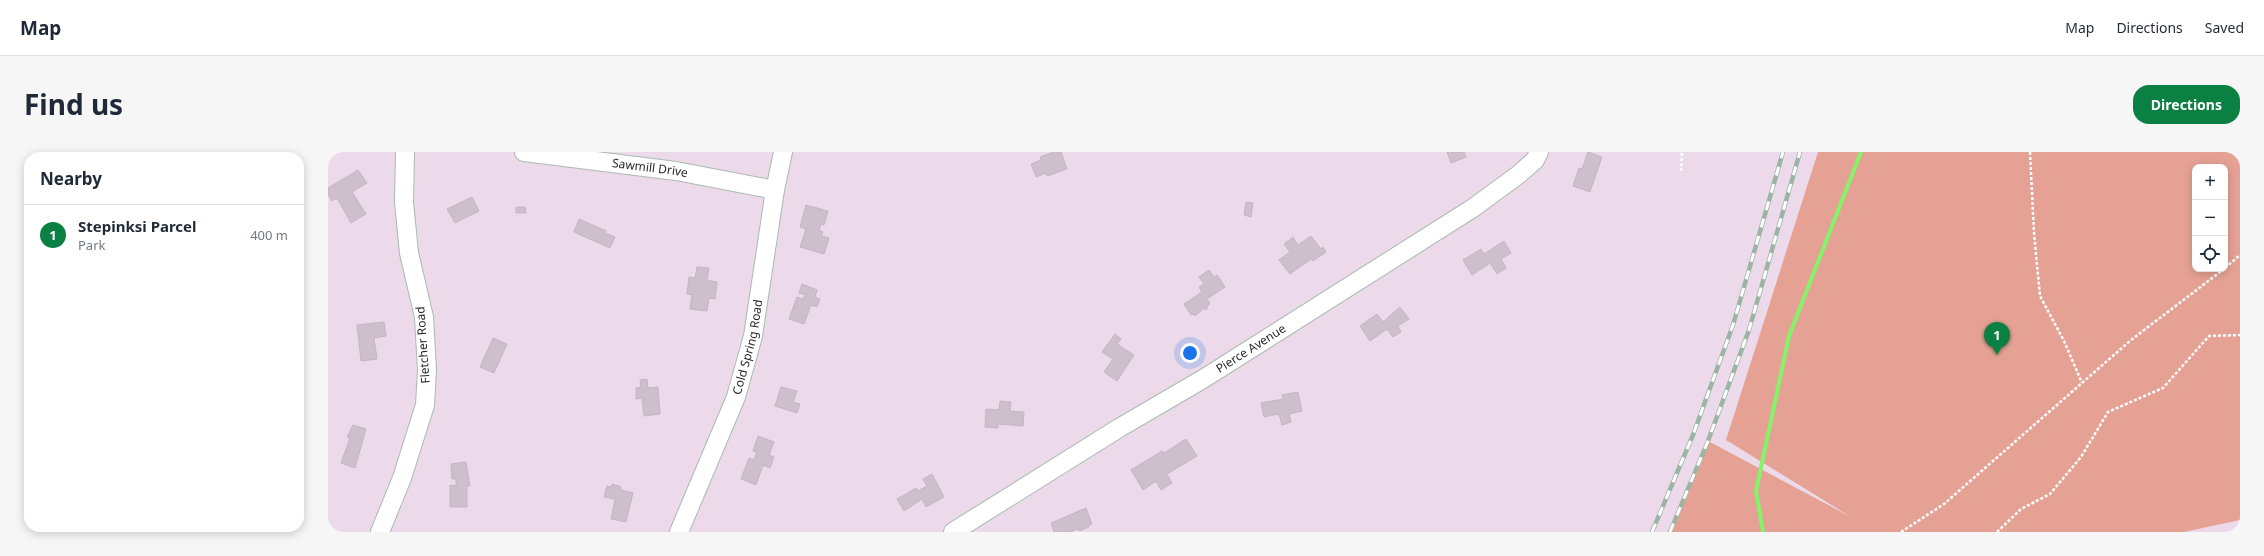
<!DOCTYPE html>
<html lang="en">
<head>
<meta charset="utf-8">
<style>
  :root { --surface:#fff; --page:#f6f6f7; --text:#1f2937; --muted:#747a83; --line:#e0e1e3; --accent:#0b8043 }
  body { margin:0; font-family:"Noto Sans",sans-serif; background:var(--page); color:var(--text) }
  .controls { position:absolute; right:12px; top:12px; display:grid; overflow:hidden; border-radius:8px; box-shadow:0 2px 10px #0003 }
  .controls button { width:36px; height:36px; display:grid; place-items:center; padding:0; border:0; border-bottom:1px solid var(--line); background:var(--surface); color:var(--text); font:20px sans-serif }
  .you { position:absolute; left:862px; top:201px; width:14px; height:14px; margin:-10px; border:3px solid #fff; border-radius:50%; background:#1a73e8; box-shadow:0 0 0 6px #1a73e833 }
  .badge { display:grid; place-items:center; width:26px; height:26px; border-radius:50%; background:var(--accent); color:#fff; font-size:13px; font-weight:700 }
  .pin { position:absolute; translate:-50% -33px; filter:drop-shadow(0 1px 2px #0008) }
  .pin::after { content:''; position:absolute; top:21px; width:14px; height:12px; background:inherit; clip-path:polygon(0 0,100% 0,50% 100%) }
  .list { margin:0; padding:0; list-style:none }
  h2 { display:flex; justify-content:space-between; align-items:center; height:52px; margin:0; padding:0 16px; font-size:17px }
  h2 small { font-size:13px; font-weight:400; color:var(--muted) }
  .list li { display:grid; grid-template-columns:26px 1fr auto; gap:12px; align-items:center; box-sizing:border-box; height:60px; padding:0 16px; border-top:1px solid var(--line) }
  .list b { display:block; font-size:15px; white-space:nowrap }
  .list p { margin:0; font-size:13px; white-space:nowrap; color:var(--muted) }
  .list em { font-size:13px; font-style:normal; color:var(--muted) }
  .icon { flex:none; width:22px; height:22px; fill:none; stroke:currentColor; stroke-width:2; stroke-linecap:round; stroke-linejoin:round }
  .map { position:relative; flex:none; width:1912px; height:380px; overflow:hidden; border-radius:16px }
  header { display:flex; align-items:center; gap:24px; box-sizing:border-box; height:56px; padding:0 20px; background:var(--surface); border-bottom:1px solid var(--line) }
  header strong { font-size:19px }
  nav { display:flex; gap:22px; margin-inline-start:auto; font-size:14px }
  .intro { display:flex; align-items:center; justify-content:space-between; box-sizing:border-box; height:96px; padding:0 24px }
  h1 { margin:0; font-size:28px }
  .button { padding:10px 18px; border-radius:16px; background:var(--accent); color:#fff; font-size:14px; font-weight:700 }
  main { display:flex; gap:24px; padding:0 24px }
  aside { flex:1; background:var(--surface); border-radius:16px; box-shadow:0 2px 10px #0003 }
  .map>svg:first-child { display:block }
</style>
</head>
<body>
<header>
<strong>Map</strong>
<nav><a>Map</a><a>Directions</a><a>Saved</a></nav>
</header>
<div class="intro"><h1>Find us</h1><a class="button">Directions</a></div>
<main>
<aside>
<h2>Nearby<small></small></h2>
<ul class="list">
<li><span class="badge">1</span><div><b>Stepinksi Parcel</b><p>Park</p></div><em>400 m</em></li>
</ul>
</aside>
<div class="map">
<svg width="1912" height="380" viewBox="0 0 1912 380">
  <rect width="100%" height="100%" fill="#ecdaea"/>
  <path fill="#e5a294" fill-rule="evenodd" d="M1490 0H1912V368L1856 380H1341L1380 289 1523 365 1398 288ZM1867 15H1897V117H1867Z"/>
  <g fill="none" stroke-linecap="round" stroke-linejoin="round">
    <path stroke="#85f368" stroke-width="4" d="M1435 380 1428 339 1461 184 1533 0"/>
  </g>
  <g fill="#cebfcc" stroke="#c7b3c4">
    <path d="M726 0H733L739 17 719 24 718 21 708 25 703 12 713 8 712 5Z"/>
    <path d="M1119 0H1136L1138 5 1123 11Z"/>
    <path d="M1260 0 1274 5 1262 40 1245 34 1251 16 1254 17Z"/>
    <path d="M30 18 39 31 24 40 38 62 23 71 9 46 4 49 0 42V36Z"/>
    <path d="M144 45 151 59 127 71 119 57Z"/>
    <path d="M918 50 925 51 923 65 916 63Z"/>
    <path d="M478 53 500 59 496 73 493 72 491 78 495 80 493 84 501 86 496 102 472 95 478 77 472 75Z"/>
    <path d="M188 55H197L198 61H188Z"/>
    <path d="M251 67 278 79 277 81 287 85 282 96 246 80Z"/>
    <path d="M983 84 993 97 995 95 998 100 985 109 983 107 962 122 951 108 962 100 956 92 965 85 970 93Z"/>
    <path d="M1176 89 1183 101 1173 107 1178 116 1169 122 1162 111 1144 123 1135 108 1153 97 1156 102Z"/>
    <path d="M369 115 381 116 379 128 389 130 387 147 381 146 379 159 362 157 364 143 359 142 361 125 367 126Z"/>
    <path d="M881 118 886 125 889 123 897 135 879 147 882 152 879 154 880 156 877 158 876 156 867 164 866 162 863 163 856 152 874 140 871 135 876 132 871 125Z"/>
    <path d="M474 132 489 138 487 145 492 147 489 155 483 153 476 172 461 167 469 145 475 147 477 143 471 141Z"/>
    <path d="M1072 155 1081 167 1070 174 1073 180 1065 185 1059 177 1042 189 1032 174 1049 162 1055 170Z"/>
    <path d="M56 170 58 184 46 186 49 207 33 209 29 173Z"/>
    <path d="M787 182 793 187 789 192 806 203 789 229 776 220 785 207 774 200Z"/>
    <path d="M165 186 179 192 166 221 152 215Z"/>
    <path d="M319 227 320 236 330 235 332 262 316 264 314 246 308 247V236L313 235 312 228Z"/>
    <path d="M453 235 469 239 465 250 472 252 469 261 447 254Z"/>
    <path d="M970 240 974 259 961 262 963 270 954 273 951 262 936 265 933 251 955 247 954 243Z"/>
    <path d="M672 249 683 250 682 259 696 260 695 274 670 272V276L657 275 658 257 671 258Z"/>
    <path d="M25 273 38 277 27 316 13 311 22 286 19 285Z"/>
    <path d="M430 284 446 290 441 303 446 305 442 316 435 313 428 333 413 327 421 306 426 308 429 300 425 299Z"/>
    <path d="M858 287 869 304 839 322 844 331 833 338 828 329 815 338 803 318 834 299 836 301Z"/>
    <path d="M138 310 142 334H139V355H122V333L128 334V327H124L123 312Z"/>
    <path d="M604 322 616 345 598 355 594 347 576 359 569 347 588 336 590 339 599 334 595 327Z"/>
    <path d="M284 332 293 335V338L305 341 298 370 283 367 287 347 276 345 279 334 283 335Z"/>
    <path d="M758 356 764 372 761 373V375L751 379 750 377 742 380H726L723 371Z"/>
  </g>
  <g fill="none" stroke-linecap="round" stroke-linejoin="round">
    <defs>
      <g id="minor">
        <path id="s1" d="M196 0 348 19 447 38"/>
        <path d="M52 380 74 326 97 253 99 218 96 165 81 101 76 50 77 0"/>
        <path id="s2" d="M351 380 408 245 425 184 447 38 455 0"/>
        <path id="s3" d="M625 380 791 276 875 227 1145 56 1190 23 1207 8 1211 0"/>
      </g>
    </defs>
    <use href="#minor" stroke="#aabaaf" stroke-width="20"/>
    <g stroke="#fff" stroke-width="2.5" stroke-dasharray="3 2" stroke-linecap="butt">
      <path d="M1702 0 1706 81 1712 144 1736 189 1754 231"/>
      <path d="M1353 19 1354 0"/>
      <path d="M1897 116 1912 103"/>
      <path d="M1573 380 1616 352 1803 188 1896 117"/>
      <path d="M1669 380 1693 357 1722 342 1753 305 1780 260 1835 236 1881 184 1912 183"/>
    </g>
    <use href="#minor" stroke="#fff" stroke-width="18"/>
    <defs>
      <g id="rail">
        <path d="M1324 380 1365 283 1405 173 1455 0"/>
        <path d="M1342 380 1380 289 1421 178 1472 0"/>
      </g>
    </defs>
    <use href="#rail" stroke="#9cb4a5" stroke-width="4.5"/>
    <use href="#rail" stroke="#fff" stroke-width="3" stroke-dasharray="9" stroke-linecap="butt"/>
  </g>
  <g text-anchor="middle" stroke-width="3" stroke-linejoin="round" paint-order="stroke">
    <g font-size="12" fill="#292929" stroke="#fff">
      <text dy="4" stroke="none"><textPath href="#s1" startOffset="127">Sawmill Drive</textPath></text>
      <text transform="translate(95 193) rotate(-94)" y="4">Fletcher Road</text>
      <text dy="4" stroke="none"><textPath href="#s2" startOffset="198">Cold Spring Road</textPath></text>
      <text dy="4" stroke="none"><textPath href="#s3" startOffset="350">Pierce Avenue</textPath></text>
    </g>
  </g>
</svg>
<div class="controls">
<button>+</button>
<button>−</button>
<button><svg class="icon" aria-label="locate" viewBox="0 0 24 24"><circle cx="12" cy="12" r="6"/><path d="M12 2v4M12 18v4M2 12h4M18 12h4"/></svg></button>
</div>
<div class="you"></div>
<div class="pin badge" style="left:1669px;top:203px">1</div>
</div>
</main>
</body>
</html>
